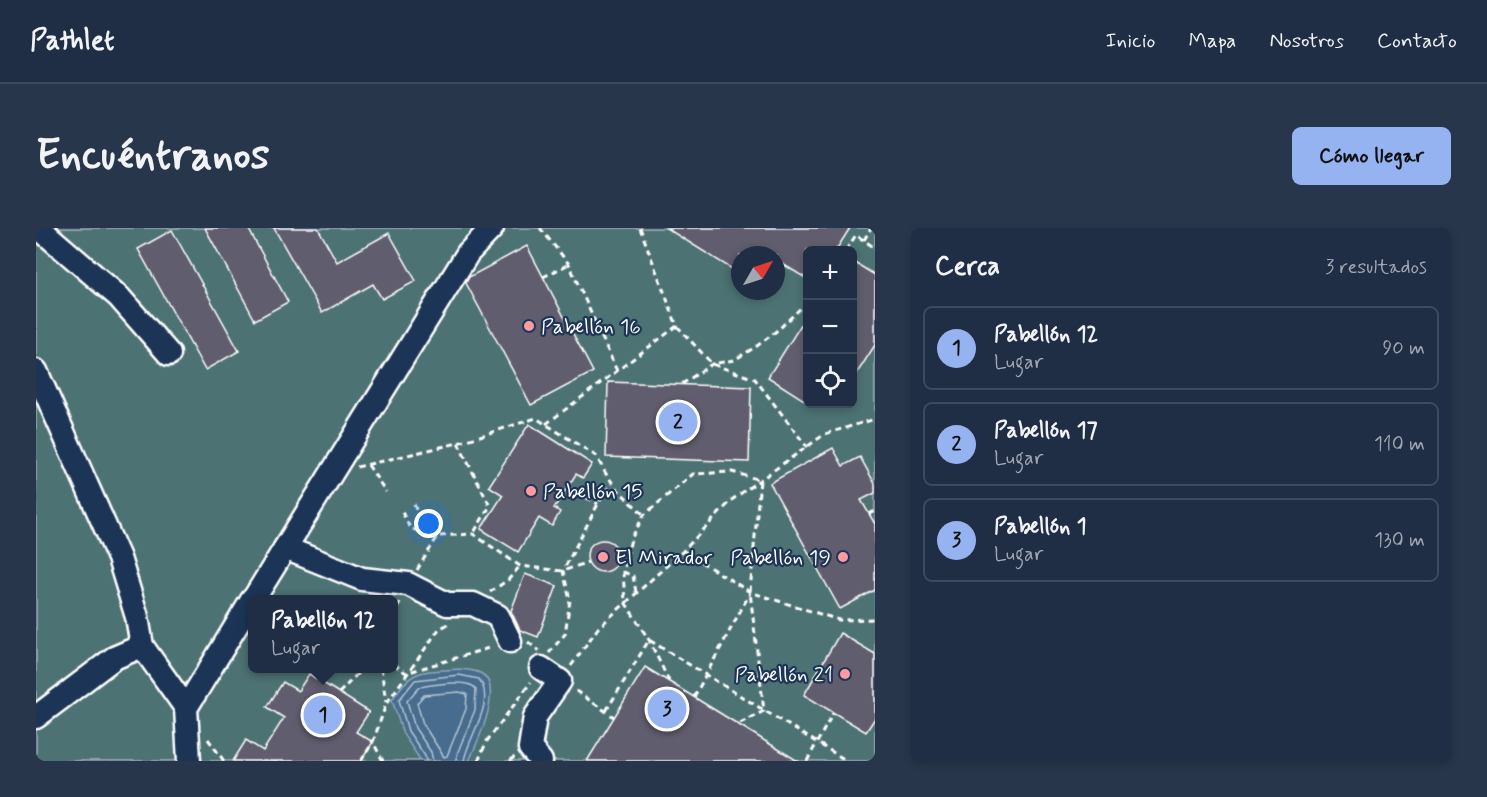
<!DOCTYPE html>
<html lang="es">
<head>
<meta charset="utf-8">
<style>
  :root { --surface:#202e45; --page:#28364c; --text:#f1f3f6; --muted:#a2a8b3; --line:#3d4a5e; --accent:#95b2f1 }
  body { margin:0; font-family:Mynerve,sans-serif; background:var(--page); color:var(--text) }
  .controls { position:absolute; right:18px; top:18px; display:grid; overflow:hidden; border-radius:9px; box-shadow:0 3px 9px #0003 }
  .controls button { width:54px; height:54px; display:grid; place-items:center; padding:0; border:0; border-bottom:2px solid var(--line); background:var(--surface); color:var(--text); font:30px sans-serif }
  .compass { position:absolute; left:695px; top:18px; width:54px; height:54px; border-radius:50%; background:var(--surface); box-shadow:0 3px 9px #0003; rotate:51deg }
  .you { position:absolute; left:393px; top:296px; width:21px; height:21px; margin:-15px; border:4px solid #fff; border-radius:50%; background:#1a73e8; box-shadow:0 0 0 9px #1a73e833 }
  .badge { display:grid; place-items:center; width:39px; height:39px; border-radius:50%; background:var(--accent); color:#111; font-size:20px; font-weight:700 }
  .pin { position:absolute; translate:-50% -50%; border:3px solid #fff; box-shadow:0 2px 6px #0006 }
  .popup { position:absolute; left:212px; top:367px; width:150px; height:78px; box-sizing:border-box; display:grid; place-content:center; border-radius:9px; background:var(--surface); filter:drop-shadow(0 2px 4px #0005); font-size:20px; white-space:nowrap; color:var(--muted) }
  .popup b { font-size:22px; color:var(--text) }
  .popup::after { content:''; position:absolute; left:50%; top:100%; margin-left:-12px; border:12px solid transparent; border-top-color:var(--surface) }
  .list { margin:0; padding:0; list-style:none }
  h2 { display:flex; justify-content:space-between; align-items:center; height:78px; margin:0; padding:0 24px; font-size:26px }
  h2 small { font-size:20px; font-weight:400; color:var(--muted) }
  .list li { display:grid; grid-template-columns:39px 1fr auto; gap:18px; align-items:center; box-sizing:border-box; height:84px; margin:0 12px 12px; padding:0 12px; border:2px solid var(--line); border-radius:9px }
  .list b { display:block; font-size:22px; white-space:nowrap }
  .list p { margin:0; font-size:20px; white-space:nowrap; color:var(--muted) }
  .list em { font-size:20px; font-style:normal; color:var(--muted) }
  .icon { flex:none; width:33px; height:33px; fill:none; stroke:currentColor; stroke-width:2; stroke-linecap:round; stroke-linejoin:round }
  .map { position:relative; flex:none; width:839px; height:533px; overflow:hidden; border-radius:9px }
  header { display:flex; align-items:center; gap:36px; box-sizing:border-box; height:84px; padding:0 30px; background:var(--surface); border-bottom:2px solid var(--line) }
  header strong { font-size:28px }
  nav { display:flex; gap:33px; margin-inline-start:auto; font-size:21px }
  .intro { display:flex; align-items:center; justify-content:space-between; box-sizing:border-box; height:144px; padding:0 36px }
  h1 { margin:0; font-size:42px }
  .button { padding:15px 27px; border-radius:9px; background:var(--accent); color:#111; font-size:21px; font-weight:700 }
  main { display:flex; gap:36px; padding:0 36px }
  aside { flex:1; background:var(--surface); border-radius:9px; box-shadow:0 3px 9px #0003 }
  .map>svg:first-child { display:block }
</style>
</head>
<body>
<header>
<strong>Pathlet</strong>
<nav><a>Inicio</a><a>Mapa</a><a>Nosotros</a><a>Contacto</a></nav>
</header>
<div class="intro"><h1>Encuéntranos</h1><a class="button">Cómo llegar</a></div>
<main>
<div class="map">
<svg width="839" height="533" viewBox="0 0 839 533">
  <rect width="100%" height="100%" fill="#2b3d5c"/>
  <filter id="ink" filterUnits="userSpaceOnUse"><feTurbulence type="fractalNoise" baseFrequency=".0167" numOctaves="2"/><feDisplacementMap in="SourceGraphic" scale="12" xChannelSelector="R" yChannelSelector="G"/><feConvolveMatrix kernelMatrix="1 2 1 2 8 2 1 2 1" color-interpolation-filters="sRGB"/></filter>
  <g filter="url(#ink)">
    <path fill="#4e7273" stroke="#a6b8b9" stroke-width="1.5" fill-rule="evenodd" d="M0 0H839V533H0ZM772 22H816V176H772ZM704 27H740V63H704ZM216 372H358V440H216Z"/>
    <path fill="#466c8e" stroke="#90a7bb" stroke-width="1.5" d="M423 441C430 442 439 442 446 446 468 460 441 515 433 533H385L367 506 356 472C376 439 387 444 423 441Z"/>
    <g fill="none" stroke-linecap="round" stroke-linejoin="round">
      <g stroke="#b5c4d2" stroke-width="1.5">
        <path d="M423 464 431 466 430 481 411 528 408 529 387 496 381 475 388 467Z"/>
        <path d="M390 533 389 528 372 503 363 472 379 452 423 447 443 451C461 474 431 510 428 533"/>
        <path d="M397 533 395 524 379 500 371 473 383 459C396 457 433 450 440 461L439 482 421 526 420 533"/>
      </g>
    </g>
    <g fill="#615d6e" stroke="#fff" stroke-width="1.5">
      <path d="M169 0H212L252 74 219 92Z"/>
      <path d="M238 0H282L301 34 353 5 380 53 346 71 337 56 286 85Z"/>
      <path d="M630 0H814L800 22H771V51L740 32V27H704V46Z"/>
      <path d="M136 2 203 123 169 142 102 21Z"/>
      <path d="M491 18 557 144 495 177 430 55 433 49Z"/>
      <path d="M816 33 839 47V117L816 153Z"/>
      <path d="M771 87V174L732 149Z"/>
      <path d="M572 154 715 159 713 234 570 229Z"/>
      <path d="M493 196 556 236 547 250 540 246 518 280 524 284 516 298 503 290 482 324 445 301 467 267 453 258Z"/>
      <path d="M797 220 807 238 824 229 839 256V265L825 272 839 296V362L804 381 734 255Z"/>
      <circle cx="567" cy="328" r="16"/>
      <path d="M489 346 521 358 502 409 484 402 475 383Z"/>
      <path d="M804 405 839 426V490L830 504 768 467Z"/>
      <path d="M609 439 734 516 762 533H551Z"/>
      <path d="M273 446 333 484 320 504 337 514 325 533H197L210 512 227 523 248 490 231 479 247 454 262 463Z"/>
    </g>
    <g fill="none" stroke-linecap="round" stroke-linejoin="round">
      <defs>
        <g id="minor">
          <path d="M3 0 83 69 133 126"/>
          <path d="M0 143 83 330 101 389 106 418 150 480"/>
          <path d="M249 320 326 351 372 356 411 376H437L462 388 474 413"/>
          <path d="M217 372 432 25 456 0"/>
          <path d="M505 440 524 453 499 489 494 520 505 533"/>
          <path d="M0 489 78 430 106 418"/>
          <path d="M153 533 150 480 216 372"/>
        </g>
      </defs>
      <use href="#minor" stroke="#fff" stroke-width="27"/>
      <g stroke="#fff" stroke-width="3" stroke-dasharray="6 4.5" stroke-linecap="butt">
        <path d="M504 0 533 36 581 143"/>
        <path d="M604 0 641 98 676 136 719 151 771 219"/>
        <path d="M828 12 835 0"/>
        <path d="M810 22 820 7 839 20"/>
        <path d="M507 49 533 36"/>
        <path d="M646 156 676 136 698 132 721 118 743 101 772 73"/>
        <path d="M510 196 641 98"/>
        <path d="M422 215 454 278 437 306"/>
        <path d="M332 237 350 264"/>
        <path d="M321 239 422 215 500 190 560 228 570 246 581 261 608 287"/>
        <path d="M532 259 562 276"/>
        <path d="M378 276 388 305 402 308"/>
        <path d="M366 284 374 300 388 305"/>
        <path d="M833 286 839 283"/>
        <path d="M647 323 714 364 803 392 839 391"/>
        <path d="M381 342 402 308 437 306 484 338 527 343 552 334"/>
        <path d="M587 344 597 348 600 364"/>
        <path d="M454 364 472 352 484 338"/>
        <path d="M358 389 364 374"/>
        <path d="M492 414 503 423"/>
        <path d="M513 425 529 406 534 372 527 343 562 276 576 254"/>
        <path d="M358 436 370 445 456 419"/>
        <path d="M535 438 562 400 647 323 697 271 789 206 839 191"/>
        <path d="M345 440 350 474"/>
        <path d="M633 453 613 412 589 374 587 344 595 311 608 287 657 246 696 244 724 252 714 364 728 483 702 496"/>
        <path d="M540 463 578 489"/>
        <path d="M303 465 327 440"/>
        <path d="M658 469 714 365"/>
        <path d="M570 483 613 412 811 533"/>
        <path d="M172 511 188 533"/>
        <path d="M325 533 337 514"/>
        <path d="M347 533 337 514 350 476 403 401 414 395"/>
        <path d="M442 533 451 513 495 454"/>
        <path d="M474 533 479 528"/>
        <path d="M771 533 797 485"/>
      </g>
      <use href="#minor" stroke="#1d3557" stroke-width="22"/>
    </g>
  </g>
  <g fill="#ff9aa2" stroke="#1d3557" stroke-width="2">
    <circle cx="493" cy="98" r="6"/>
    <circle cx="495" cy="263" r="6"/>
    <circle cx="567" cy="329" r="6"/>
    <circle cx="807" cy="329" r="6"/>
    <circle cx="809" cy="446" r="6"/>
  </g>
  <g text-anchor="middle" stroke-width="4.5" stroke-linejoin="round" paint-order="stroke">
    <g font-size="21" fill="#fff" stroke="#1d3557" text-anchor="start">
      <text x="505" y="105">Pabellón 16</text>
      <text x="507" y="270">Pabellón 15</text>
      <text x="579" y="336">El Mirador</text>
      <text x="795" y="336" text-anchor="end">Pabellón 19</text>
      <text x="797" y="453" text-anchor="end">Pabellón 21</text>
    </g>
  </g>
</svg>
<div class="controls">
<button>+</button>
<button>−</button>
<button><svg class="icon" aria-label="locate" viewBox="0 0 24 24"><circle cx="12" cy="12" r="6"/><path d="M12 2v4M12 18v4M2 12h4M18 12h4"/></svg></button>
</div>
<svg class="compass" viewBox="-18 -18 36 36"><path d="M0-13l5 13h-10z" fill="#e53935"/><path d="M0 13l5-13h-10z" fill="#a2a8b3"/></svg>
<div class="you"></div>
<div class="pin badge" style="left:287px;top:487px">1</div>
<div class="popup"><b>Pabellón 12</b>Lugar</div>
<div class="pin badge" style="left:642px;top:194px">2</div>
<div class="pin badge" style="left:631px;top:481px">3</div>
</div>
<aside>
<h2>Cerca<small>3 resultados</small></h2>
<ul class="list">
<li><span class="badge">1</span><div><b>Pabellón 12</b><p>Lugar</p></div><em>90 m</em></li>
<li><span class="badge">2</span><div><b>Pabellón 17</b><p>Lugar</p></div><em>110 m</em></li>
<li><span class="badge">3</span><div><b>Pabellón 1</b><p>Lugar</p></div><em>130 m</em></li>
</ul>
</aside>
</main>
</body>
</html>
